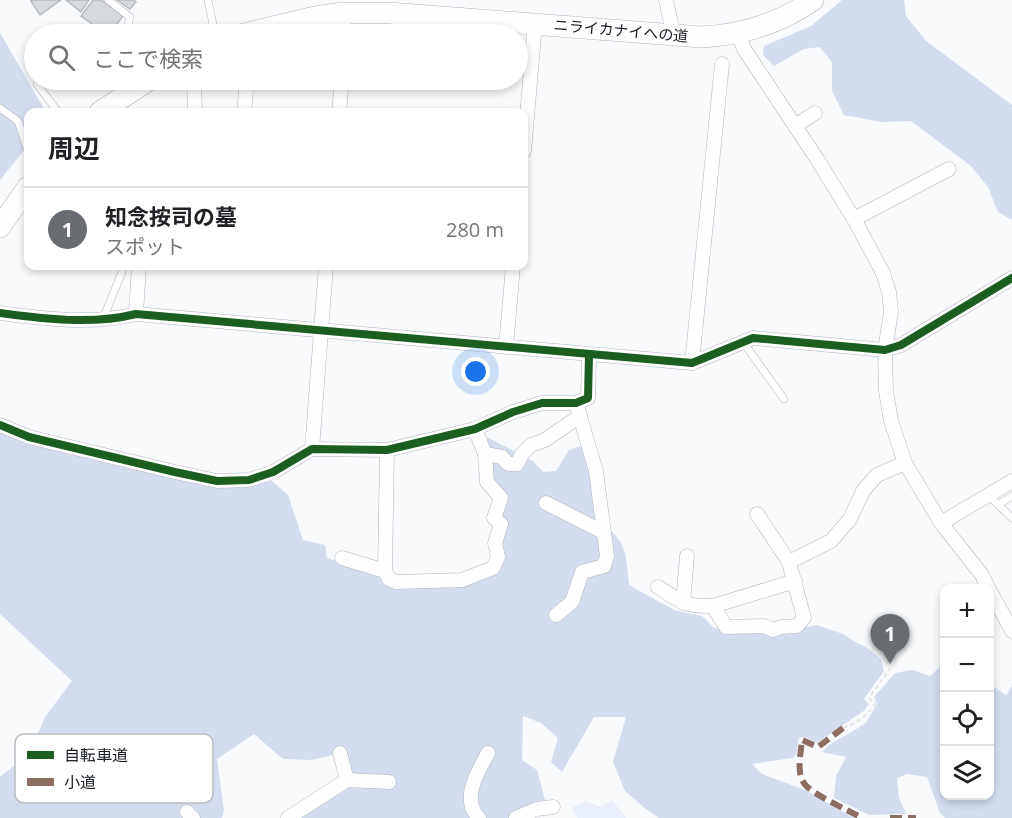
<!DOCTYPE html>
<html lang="ja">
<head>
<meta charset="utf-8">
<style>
  :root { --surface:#fff; --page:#f2f2f2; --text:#202124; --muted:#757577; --line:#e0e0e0; --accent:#686c71 }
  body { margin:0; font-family:"Open Sans","Noto Sans JP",sans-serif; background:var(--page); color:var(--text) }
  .controls { position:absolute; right:18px; bottom:18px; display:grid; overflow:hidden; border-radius:12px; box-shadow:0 3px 9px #0003 }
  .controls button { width:54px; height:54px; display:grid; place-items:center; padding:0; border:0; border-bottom:2px solid var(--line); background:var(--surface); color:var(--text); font:30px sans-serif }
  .you { position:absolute; left:476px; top:372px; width:21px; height:21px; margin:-15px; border:4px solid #fff; border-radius:50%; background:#1a73e8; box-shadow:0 0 0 9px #1a73e833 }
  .badge { display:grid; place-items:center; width:39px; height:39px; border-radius:50%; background:var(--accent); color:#fff; font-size:20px; font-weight:700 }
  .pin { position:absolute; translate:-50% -50px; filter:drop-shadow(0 2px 3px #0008) }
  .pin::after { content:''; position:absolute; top:32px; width:21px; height:18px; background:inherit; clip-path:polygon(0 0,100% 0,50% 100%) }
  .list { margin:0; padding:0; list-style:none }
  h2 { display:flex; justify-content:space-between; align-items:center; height:78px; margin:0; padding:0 24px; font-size:26px }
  h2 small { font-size:20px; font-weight:400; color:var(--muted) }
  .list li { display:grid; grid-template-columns:39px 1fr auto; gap:18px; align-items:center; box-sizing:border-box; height:84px; padding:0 24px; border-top:2px solid var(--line) }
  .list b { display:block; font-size:22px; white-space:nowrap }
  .list p { margin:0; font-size:20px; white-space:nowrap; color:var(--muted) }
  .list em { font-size:20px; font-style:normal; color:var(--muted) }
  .icon { flex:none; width:33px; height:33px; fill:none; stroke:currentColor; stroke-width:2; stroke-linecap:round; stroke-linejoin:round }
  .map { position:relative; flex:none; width:1012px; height:818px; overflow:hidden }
  .search { position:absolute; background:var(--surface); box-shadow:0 3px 9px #0003; left:24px; top:24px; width:504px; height:66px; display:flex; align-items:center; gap:15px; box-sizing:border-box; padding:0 21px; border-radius:33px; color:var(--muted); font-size:22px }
  .panel { position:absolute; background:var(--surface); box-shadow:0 3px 9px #0003; left:24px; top:108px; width:504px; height:162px; border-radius:12px }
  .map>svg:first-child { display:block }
</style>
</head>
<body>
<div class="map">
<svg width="1012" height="818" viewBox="0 0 1012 818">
  <rect width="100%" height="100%" fill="#f8fafc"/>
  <path fill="#e9f0fc" d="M612 800 626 818H577L572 808 585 801 601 807Z"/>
  <g fill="#d3ddee">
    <path d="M842 0H904L906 16 926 41 1012 105V220L998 212 988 187 971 166 911 121 882 122 844 115 832 91V62L820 47 804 49 774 66 763 55 764 46 811 26Z"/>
    <path d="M0 33 46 112H28V145L0 180Z"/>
    <path d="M0 432 57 451 194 483 241 487 272 481 288 495 303 540 325 545 327 558 379 575 461 585 494 576 503 559 500 517 493 481 487 437 533 461 543 472 556 471 569 450 583 445 590 472 598 520C627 541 626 552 629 585L674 610 702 616 714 628 782 632 817 625 843 634 855 642 866 647 881 659 884 671 864 699 869 704 865 710 817 743 805 737 799 738 796 755 792 758 752 764 762 774 805 790 854 818H659L646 809 625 791 613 762 626 717H594L562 772 551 762 558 738 541 723 523 716 522 760 537 770 545 800 523 807 510 818H301L350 787 345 752 312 760 283 759 254 734 217 759 224 810 222 818H0V777L29 754 45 717 72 681 0 614Z"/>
    <path d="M940 667H944V796H990V684L1006 695 1012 686V818H945L940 813 927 777 907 774 897 778 899 798 906 814 869 815 834 798 836 776 846 757 822 752 829 745 865 724 877 704 874 697 895 673 913 670 930 676Z"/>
  </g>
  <g fill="#d6d9dd" stroke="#b8bbc0" stroke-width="1.5">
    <path d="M61 0 40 15 31 1V0Z"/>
    <path d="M66 0H89L81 12Z"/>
    <path d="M93 0H101L123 16 110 34H106L81 16Z"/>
    <path d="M117 0H134L136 2 130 9Z"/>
  </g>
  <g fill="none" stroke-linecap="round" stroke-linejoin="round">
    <defs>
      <g id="service">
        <path d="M108 0 130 17 126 32 128 34"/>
        <path d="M208 0 215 34"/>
        <path d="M37 84 58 112"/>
        <path d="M0 108 18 121 28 151"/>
        <path d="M103 319 122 272"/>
        <path d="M743 342 784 399"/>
        <path d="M988 495 1012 518"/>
        <path d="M998 505 1012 496"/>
      </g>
      <g id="minor">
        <path d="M666 0 674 37"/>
        <path d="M343 13 344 34"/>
        <path d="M738 33 744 49 817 159 854 219 883 273 889 292 891 312 885 350 886 391 891 421 905 463 941 523 982 575 988 588"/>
        <path d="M194 80 195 112"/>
        <path d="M244 112 247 80"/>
        <path d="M339 112 342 80"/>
        <path d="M795 126 815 113"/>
        <path d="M524 151 535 24"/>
        <path d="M854 219 949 169"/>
        <path d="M0 313C45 319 92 325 136 314L692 363 753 338 885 350 901 345 1012 278"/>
        <path d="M136 314 139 266"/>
        <path d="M506 347 513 266"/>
        <path d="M692 363 722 64"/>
        <path d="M0 425 29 437 175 472 217 481 249 480 273 472 312 449 387 450 475 429 513 412 542 403H576L588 398 589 355"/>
        <path d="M475 429 485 454 502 457 508 464H517L522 454 531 445 545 440 580 416"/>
        <path d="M312 449 326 266"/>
        <path d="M387 450 385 571 389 579 396 582 462 580 493 568 498 557 495 543 501 524 494 518 501 498 487 482 485 454"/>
        <path d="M546 503 603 532"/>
        <path d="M757 514 789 562 831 541 850 519 863 491 877 475 905 463"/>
        <path d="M941 523 1012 481"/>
        <path d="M342 558 385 571"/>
        <path d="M789 562 804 618 797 626 781 627 773 630 764 626 726 627 713 606 795 581"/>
        <path d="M658 587C679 601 686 607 713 606"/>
        <path d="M990 591 1012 631"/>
        <path d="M683 603 687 556"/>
        <path d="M556 615 572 602 582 572 604 566 607 556 596 471 576 403"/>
        <path d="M340 753 347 780"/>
        <path d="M187 812 193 818"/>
        <path d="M288 818 347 780 389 782"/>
        <path d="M479 818C460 799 478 772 488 753"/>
        <path d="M516 818 537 809 553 807"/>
      </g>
      <g id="primary">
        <path d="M244 34 315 17 343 13H389L701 37C742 35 779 24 813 0"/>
        <path d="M100 112 149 80"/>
        <path d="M0 227 28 187"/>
      </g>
    </defs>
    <use href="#service" stroke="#b3b6bb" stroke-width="8"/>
    <use href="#minor" stroke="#b3b6bb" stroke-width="15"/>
    <use href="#primary" stroke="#b3b6bb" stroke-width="22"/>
    <path stroke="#e3e3e4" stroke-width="2" stroke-dasharray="4.5 3" stroke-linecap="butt" d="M843 728C858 722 866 717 875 704L869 698 890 669"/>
    <use href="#service" stroke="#fefeff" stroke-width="7"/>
    <use href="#minor" stroke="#fefeff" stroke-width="14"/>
    <use href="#primary" stroke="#fefeff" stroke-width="21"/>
    <g stroke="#8d6e63" stroke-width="6" stroke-dasharray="12 6" stroke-linecap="butt">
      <path d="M843 728 818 747 802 740C801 754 796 771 804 783 809 793 850 811 862 818"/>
      <path d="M890 818H916"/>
    </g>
    <defs>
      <g id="cycleway">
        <path d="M0 313C45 319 92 325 136 314L692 363 753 338 885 350 901 345 1012 278"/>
        <path d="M0 425 29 437 175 472 217 481 249 480 273 472 312 449 387 450 475 429 513 412 542 403H576L588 398 589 355"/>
      </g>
    </defs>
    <use href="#cycleway" stroke="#fff" stroke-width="11"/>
    <use href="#cycleway" stroke="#1b5e20" stroke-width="8"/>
  </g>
  <g text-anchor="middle" stroke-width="5" stroke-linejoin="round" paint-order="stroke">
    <g font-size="15" fill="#1b1f26" stroke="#fff">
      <text transform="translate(621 31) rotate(5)" y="5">ニライカナイへの道</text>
    </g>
  </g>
  <rect x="15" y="734" width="198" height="69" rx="9" fill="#fff" stroke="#bbbcbe" stroke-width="1.5"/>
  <rect x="27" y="751" width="27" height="8" fill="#1b5e20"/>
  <rect x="27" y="778" width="27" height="8" fill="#8d6e63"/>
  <g font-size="16" fill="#1b1f26">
    <text x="64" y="761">自転車道</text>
    <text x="64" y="788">小道</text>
  </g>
</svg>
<div class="controls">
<button>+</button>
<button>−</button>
<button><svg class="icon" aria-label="locate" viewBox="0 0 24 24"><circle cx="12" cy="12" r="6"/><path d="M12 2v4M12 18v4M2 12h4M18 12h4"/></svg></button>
<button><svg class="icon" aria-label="layers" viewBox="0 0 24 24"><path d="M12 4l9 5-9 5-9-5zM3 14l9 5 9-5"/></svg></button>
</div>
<div class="you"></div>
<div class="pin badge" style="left:890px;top:664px">1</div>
<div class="search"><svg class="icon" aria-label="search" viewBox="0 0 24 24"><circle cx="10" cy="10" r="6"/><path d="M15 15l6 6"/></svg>ここで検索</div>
<section class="panel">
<h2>周辺<small></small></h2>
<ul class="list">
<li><span class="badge">1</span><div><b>知念按司の墓</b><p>スポット</p></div><em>280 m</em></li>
</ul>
</section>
</div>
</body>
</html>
